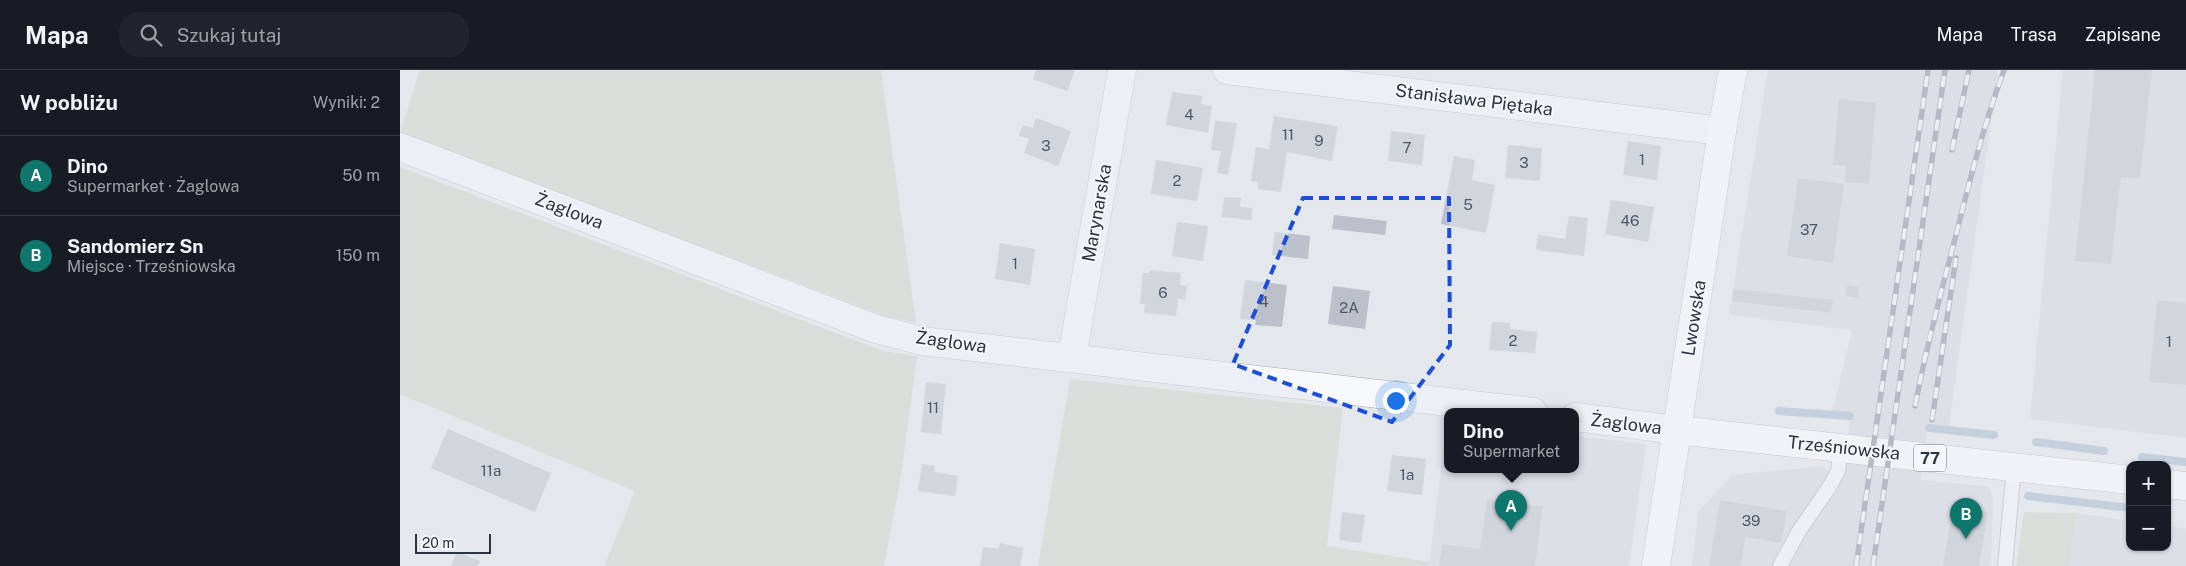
<!DOCTYPE html>
<html lang="pl">
<head>
<meta charset="utf-8">
<style>
  :root { --surface:#171b24; --page:#20242c; --text:#f1f3f6; --muted:#9ea1a6; --line:#363941; --accent:#0f766e }
  body { margin:0; font-family:"Public Sans",sans-serif; background:var(--page); color:var(--text) }
  .controls { position:absolute; right:15px; bottom:15px; display:grid; overflow:hidden; border-radius:10px; box-shadow:0 1px 4px #0004 }
  .controls button { width:45px; height:45px; display:grid; place-items:center; padding:0; border:0; border-bottom:1px solid var(--line); background:var(--surface); color:var(--text); font:25px sans-serif }
  .scale { position:absolute; left:15px; bottom:12px; width:76px; box-sizing:border-box; padding-left:5px; border:2px solid #2b3445; border-top:0; font-size:14px; line-height:18px; white-space:nowrap; color:#2b3445; -webkit-text-stroke:4px #f4f6f9; paint-order:stroke }
  .you { position:absolute; left:995px; top:330px; width:18px; height:18px; margin:-12px; border:4px solid #fff; border-radius:50%; background:#1a73e8; box-shadow:0 0 0 8px #1a73e833 }
  .badge { display:grid; place-items:center; width:32px; height:32px; border-radius:50%; background:var(--accent); color:#fff; font-size:16px; font-weight:700 }
  .pin { position:absolute; translate:-50% -41px; filter:drop-shadow(0 1px 2px #0008) }
  .pin::after { content:''; position:absolute; top:26px; width:18px; height:15px; background:inherit; clip-path:polygon(0 0,100% 0,50% 100%) }
  .popup { position:absolute; left:1044px; top:338px; width:135px; height:65px; box-sizing:border-box; display:grid; place-content:center; border-radius:10px; background:var(--surface); filter:drop-shadow(0 1px 4px #0005); font-size:16px; white-space:nowrap; color:var(--muted) }
  .popup b { font-size:19px; color:var(--text) }
  .popup::after { content:''; position:absolute; left:50%; top:100%; margin-left:-10px; border:10px solid transparent; border-top-color:var(--surface) }
  .list { margin:0; padding:0; list-style:none }
  h2 { display:flex; justify-content:space-between; align-items:center; height:65px; margin:0; padding:0 20px; font-size:21px }
  h2 small { font-size:16px; font-weight:400; color:var(--muted) }
  .list li { display:grid; grid-template-columns:32px 1fr auto; gap:15px; align-items:center; box-sizing:border-box; height:80px; padding:0 20px; border-top:1px solid var(--line) }
  .list b { display:block; font-size:19px; white-space:nowrap }
  .list p { margin:0; font-size:16px; white-space:nowrap; color:var(--muted) }
  .list em { font-size:16px; font-style:normal; color:var(--muted) }
  .icon { flex:none; width:28px; height:28px; fill:none; stroke:currentColor; stroke-width:2; stroke-linecap:round; stroke-linejoin:round }
  .map { position:relative; flex:none; width:1786px; height:496px; overflow:hidden }
  header { display:flex; align-items:center; gap:30px; box-sizing:border-box; height:70px; padding:0 25px; background:var(--surface); border-bottom:1px solid var(--line) }
  header strong { font-size:24px }
  nav { display:flex; gap:28px; margin-inline-start:auto; font-size:18px }
  .search { width:350px; height:45px; background:var(--page); display:flex; align-items:center; gap:12px; box-sizing:border-box; padding:0 18px; border-radius:20px; color:var(--muted); font-size:19px }
  main { display:flex }
  aside { flex:1; background:var(--surface) }
  .map>svg:first-child { display:block }
</style>
</head>
<body>
<header>
<strong>Mapa</strong>
<div class="search"><svg class="icon" aria-label="search" viewBox="0 0 24 24"><circle cx="10" cy="10" r="6"/><path d="M15 15l6 6"/></svg>Szukaj tutaj</div>
<nav><a>Mapa</a><a>Trasa</a><a>Zapisane</a></nav>
</header>
<main>
<aside>
<h2>W pobliżu<small>Wyniki: 2</small></h2>
<ul class="list">
<li><span class="badge">A</span><div><b>Dino</b><p>Supermarket · Żaglowa</p></div><em>50 m</em></li>
<li><span class="badge">B</span><div><b>Sandomierz Sn</b><p>Miejsce · Trześniowska</p></div><em>150 m</em></li>
</ul>
</aside>
<div class="map">
<svg width="1786" height="496" viewBox="0 0 1786 496">
  <rect width="100%" height="100%" fill="#e4e7ec"/>
  <g fill="#d2d6de">
    <path d="M1368 0H1598L1548 363 1527 361 1521 410 1584 416 1590 418 1593 430 1591 496H1292L1298 442 1332 405 1422 396 1441 414 1450 350 1431 347 1452 260 1329 245Z"/>
    <path d="M1663 0H1786V368L1630 349Z"/>
    <path d="M1047 351V400H1175V366L1246 374 1229 496H1029Z"/>
    <path d="M1677 443 1730 451V477H1767V456L1786 459V496H1669Z"/>
  </g>
  <g fill="#c9d6c5">
    <path d="M20 0H481L516 253 485 246 0 63Z"/>
    <path d="M0 97 483 281 517 286 501 406 484 496H204L235 421 0 324Z"/>
    <path d="M670 309 943 338 927 476 1030 492 1029 496H638Z"/>
    <path d="M1624 442 1677 443 1669 496H1616Z"/>
  </g>
  <g fill="none" stroke-linecap="round" stroke-linejoin="round">
    <g stroke="#9fb4cc" stroke-width="8">
      <path d="M1379 341 1450 346"/>
      <path d="M1529 358 1594 365"/>
      <path d="M1636 372 1704 381"/>
      <path d="M1742 387 1786 392"/>
      <path d="M1628 426 1730 438"/>
    </g>
  </g>
  <g fill="#bbc0ca">
    <path d="M636 0H675L667 21 633 9Z"/>
    <path d="M1695 0H1752L1740 109 1721 107 1711 194 1675 191Z"/>
    <path d="M772 22 802 26 801 34 812 36 808 63 766 55Z"/>
    <path d="M1439 29 1476 33 1469 114 1445 112 1446 96 1433 95Z"/>
    <path d="M874 46 938 56 932 91 887 82 881 122 858 119V112L851 111 856 77 869 79Z"/>
    <path d="M636 48 671 61 658 96 624 83 629 69 619 66 623 55 633 58Z"/>
    <path d="M815 51 837 53 828 105 817 103 821 81 811 80Z"/>
    <path d="M991 61 1025 65 1022 95 988 91Z"/>
    <path d="M1228 71 1261 76 1257 110 1223 105Z"/>
    <path d="M1108 75 1142 78 1140 111 1105 108Z"/>
    <path d="M1054 86 1075 90 1072 110 1095 115 1086 163 1041 154Z"/>
    <path d="M756 90 803 98 797 131 751 124Z"/>
    <path d="M1398 108 1444 114 1433 193 1387 186Z"/>
    <path d="M824 127 841 128 840 137 852 138 851 150 822 147Z"/>
    <path d="M1211 130 1254 137 1248 172 1205 164Z"/>
    <path d="M934 145 987 151 985 165 932 159Z"/>
    <path d="M1169 146 1188 148 1184 186 1136 180 1138 165 1165 169Z"/>
    <path d="M777 152 808 156 803 191 772 186Z"/>
    <path d="M875 162 910 166 908 189 872 185Z"/>
    <path d="M600 173 635 179 630 215 595 209Z"/>
    <path d="M750 200 781 203 780 215 787 216 785 230 778 229 776 246 744 243 745 234H740L743 203H749Z"/>
    <path d="M845 210 887 215 882 257 855 255 856 250 840 249Z"/>
    <path d="M1447 215 1459 217 1458 228 1446 226Z"/>
    <path d="M933 216 970 221 965 259 928 254Z"/>
    <path d="M1334 219 1433 230 1431 243 1332 231Z"/>
    <path d="M1757 230 1786 233V315L1749 312Z"/>
    <path d="M1092 252 1110 253V259L1137 262 1135 283 1089 280Z"/>
    <path d="M526 312 546 314 541 364 521 362Z"/>
    <path d="M48 359 151 403 135 442 31 398Z"/>
    <path d="M992 385 1026 389 1022 425 987 421Z"/>
    <path d="M522 394 535 396 534 402 558 406 555 426 518 421Z"/>
    <path d="M1087 429 1143 436 1135 496H1039L1042 474 1080 479Z"/>
    <path d="M1320 430 1387 441 1381 473 1345 467 1341 496H1309Z"/>
    <path d="M1553 436 1588 442 1579 496H1543Z"/>
    <path d="M942 442 965 445 961 473 939 470Z"/>
    <path d="M600 473 623 478 620 496H580L583 477 599 479Z"/>
    <path d="M57 482 80 491 78 496H51Z"/>
  </g>
  <g fill="none" stroke-linecap="round" stroke-linejoin="round">
    <defs>
      <g id="lane">
        <path d="M1380 496 1399 461 1430 416 1438 401 1441 378"/>
        <path d="M1605 496 1614 397"/>
      </g>
      <g id="street">
        <path d="M827 0 1322 61"/>
        <path d="M0 77 476 259 522 271 1133 342"/>
        <path d="M672 287 722 0"/>
        <path d="M1175 347 1277 360"/>
      </g>
      <path id="secondary" d="M1256 496 1277 360"/>
      <g id="primary">
        <path d="M1333 0 1322 61 1277 360 1730 410"/>
        <path d="M1767 414 1786 416"/>
      </g>
    </defs>
    <use href="#lane" stroke="#a9aeb7" stroke-width="16"/>
    <use href="#street" stroke="#a9aeb7" stroke-width="29"/>
    <use href="#secondary" stroke="#a9aeb7" stroke-width="29"/>
    <use href="#primary" stroke="#a3abb8" stroke-width="29"/>
    <use href="#lane" stroke="#f7f8fa" stroke-width="14"/>
    <use href="#street" stroke="#f7f8fa" stroke-width="28"/>
    <use href="#secondary" stroke="#fff" stroke-width="28"/>
    <use href="#primary" stroke="#fff" stroke-width="28"/>
    <defs>
      <g id="rail">
        <path d="M1552 80 1569 0"/>
        <path d="M1515 336C1526 278 1541 222 1556 165 1570 109 1584 54 1604 0"/>
        <path d="M1532 350 1556 188"/>
        <path d="M1456 496 1528 0"/>
        <path d="M1473 496 1545 0"/>
      </g>
    </defs>
    <use href="#rail" stroke="#7d8696" stroke-width="5.5"/>
    <use href="#rail" stroke="#f4f6f9" stroke-width="4" stroke-dasharray="11" stroke-linecap="butt"/>
  </g>
  <path d="M0 0H1786V496H0ZM903 128H1049L1050 275 992 352 833 294Z" fill="#e4e7ec" fill-opacity=".55" fill-rule="evenodd"/>
  <path fill="none" stroke="#1d4ed8" stroke-width="4" stroke-dasharray="10 6" stroke-linejoin="round" d="M903 128H1049L1050 275 992 352 833 294Z"/>
  <g text-anchor="middle" stroke-width="4" stroke-linejoin="round" paint-order="stroke">
    <g font-size="15" fill="#4f5766">
      <text x="789" y="50">4</text>
      <text x="888" y="70">11</text>
      <text x="919" y="76">9</text>
      <text x="646" y="81">3</text>
      <text x="1007" y="83">7</text>
      <text x="1242" y="95">1</text>
      <text x="1124" y="98">3</text>
      <text x="777" y="116">2</text>
      <text x="1068" y="140">5</text>
      <text x="1230" y="156">46</text>
      <text x="1409" y="165">37</text>
      <text x="615" y="199">1</text>
      <text x="763" y="228">6</text>
      <text x="864" y="237">4</text>
      <text x="949" y="243">2A</text>
      <text x="1113" y="276">2</text>
      <text x="1769" y="277">1</text>
      <text x="533" y="343">11</text>
      <text x="91" y="406">11a</text>
      <text x="1007" y="410">1a</text>
      <text x="1351" y="456">39</text>
    </g>
    <rect fill="#f4f6f9" stroke="#676e7b" stroke-width="1" x="1514" y="374.5" width="32" height="27" rx="4"/>
    <g font-size="16" font-weight="bold" fill="#2b3445">
      <text x="1530" y="394">77</text>
    </g>
    <g font-size="18" fill="#2b3445" stroke="#f4f6f9">
      <text transform="translate(1074 30) rotate(7)" y="6">Stanisława Piętaka</text>
      <text transform="translate(169 141) rotate(21)" y="6">Żaglowa</text>
      <text transform="translate(697 143) rotate(-80)" y="6">Marynarska</text>
      <text transform="translate(1294 248) rotate(-81)" y="6">Lwowska</text>
      <text transform="translate(551 272) rotate(8)" y="6">Żaglowa</text>
      <text transform="translate(1226 354) rotate(7)" y="6">Żaglowa</text>
      <text transform="translate(1444 378) rotate(6)" y="6">Trześniowska</text>
    </g>
  </g>
</svg>
<div class="controls">
<button>+</button>
<button>−</button>
</div>
<div class="scale">20 m</div>
<div class="you"></div>
<div class="pin badge" style="left:1111px;top:461px">A</div>
<div class="popup"><b>Dino</b>Supermarket</div>
<div class="pin badge" style="left:1566px;top:469px">B</div>
</div>
</main>
</body>
</html>
